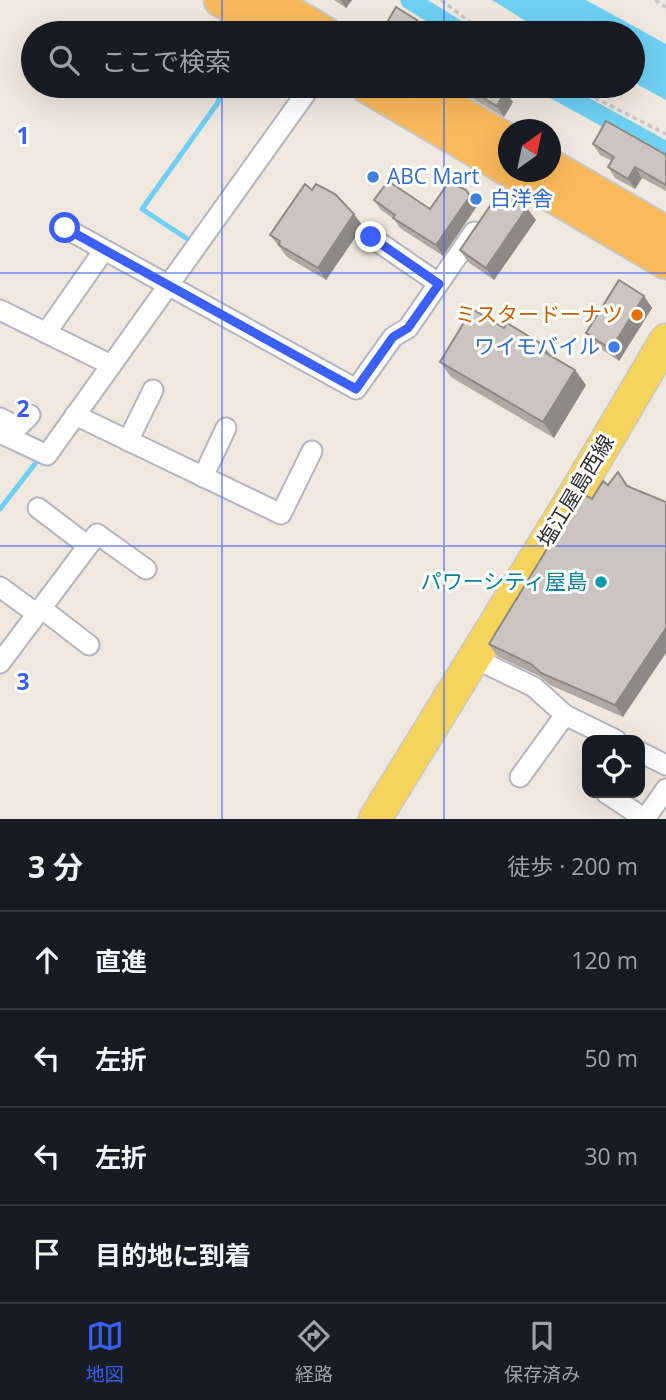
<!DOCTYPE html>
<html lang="ja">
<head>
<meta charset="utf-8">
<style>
  :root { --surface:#171b24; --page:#20242c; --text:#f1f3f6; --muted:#9ea1a6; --line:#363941; --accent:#3c60ff }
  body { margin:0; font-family:"Open Sans","Noto Sans JP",sans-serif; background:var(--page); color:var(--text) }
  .controls { position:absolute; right:21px; bottom:21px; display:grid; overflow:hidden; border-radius:14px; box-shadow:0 7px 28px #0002 }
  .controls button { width:63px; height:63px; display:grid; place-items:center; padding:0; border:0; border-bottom:2px solid var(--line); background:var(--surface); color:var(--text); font:35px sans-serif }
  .compass { position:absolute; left:498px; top:119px; width:63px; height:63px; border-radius:50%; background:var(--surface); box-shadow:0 7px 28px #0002; rotate:33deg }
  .stop { position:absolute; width:21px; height:21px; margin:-16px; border:5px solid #3c60ff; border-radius:50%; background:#fff }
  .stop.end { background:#3c60ff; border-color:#fff; box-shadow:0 2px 7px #0008 }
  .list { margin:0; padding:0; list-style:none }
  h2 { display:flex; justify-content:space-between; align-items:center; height:91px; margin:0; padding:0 28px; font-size:30px }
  h2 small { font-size:23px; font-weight:400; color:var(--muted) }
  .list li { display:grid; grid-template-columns:46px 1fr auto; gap:21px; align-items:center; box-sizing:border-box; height:98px; padding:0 28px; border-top:2px solid var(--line) }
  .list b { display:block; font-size:26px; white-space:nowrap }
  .list em { font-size:23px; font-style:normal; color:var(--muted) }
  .icon { flex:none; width:38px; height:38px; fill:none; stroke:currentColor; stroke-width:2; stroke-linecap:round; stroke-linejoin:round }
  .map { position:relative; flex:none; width:666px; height:819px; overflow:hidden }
  .search { position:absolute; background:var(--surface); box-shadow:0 7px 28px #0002; left:21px; right:21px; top:21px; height:77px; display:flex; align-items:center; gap:18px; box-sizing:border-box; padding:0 24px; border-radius:38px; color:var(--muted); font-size:26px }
  .sheet { height:483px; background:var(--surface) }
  nav { display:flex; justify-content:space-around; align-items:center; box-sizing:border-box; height:98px; border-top:2px solid var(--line); background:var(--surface); font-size:19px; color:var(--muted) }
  nav a { display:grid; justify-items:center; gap:4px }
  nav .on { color:var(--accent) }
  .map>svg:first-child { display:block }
</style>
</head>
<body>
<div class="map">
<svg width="666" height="819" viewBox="0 0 666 819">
  <rect width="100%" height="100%" fill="#efe8df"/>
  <path fill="#6fd0f4" d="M492 0H586L666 44V100L633 82V33H545Z"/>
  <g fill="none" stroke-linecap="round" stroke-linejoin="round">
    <g stroke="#6fd0f4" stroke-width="5">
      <path d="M192 242 142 209 217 104 224 86"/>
      <path d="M0 509 41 456"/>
    </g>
    <g stroke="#6fd0f4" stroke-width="19">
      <path d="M410 0 463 33"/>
      <path d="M548 86 666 151"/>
    </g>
    <defs>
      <g id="minor">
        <path d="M65 228 356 389 393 337 408 328 474 232"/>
        <path d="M371 237 438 283"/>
        <path d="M0 310 111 365"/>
        <path d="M46 333 104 250"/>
        <path d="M75 415 281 514 312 451"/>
        <path d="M0 418 18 427 30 415"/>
        <path d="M0 433 47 455 311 86"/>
        <path d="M128 441 153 390"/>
        <path d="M203 477 226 428"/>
        <path d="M38 508 88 546"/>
        <path d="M0 587 37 614"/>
        <path d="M41 608 89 645"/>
        <path d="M474 658 534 687 565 715 616 740"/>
        <path d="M0 663 97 534 146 569"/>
        <path d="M640 752 666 765"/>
        <path d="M520 777 565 715"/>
        <path d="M606 793 645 819 666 789"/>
      </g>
      <path id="primary" d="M375 819 572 499 666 340"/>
      <g id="trunk">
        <path d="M221 0 278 33"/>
        <path d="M267 0 324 33"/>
        <path d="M367 86 508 169"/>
        <path d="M414 86 508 141"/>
        <path d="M550 166 666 233"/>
        <path d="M513 172 666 262"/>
      </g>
    </defs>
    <use href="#minor" stroke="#b3b5c1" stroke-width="23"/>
    <use href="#primary" stroke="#c8c8c8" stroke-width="35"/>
    <use href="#trunk" stroke="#c8c8c8" stroke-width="37"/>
    <g stroke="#c8c8c8" stroke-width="3.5" stroke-dasharray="5 3.5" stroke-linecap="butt">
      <path d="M441 0 485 33"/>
      <path d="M655 0 666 7"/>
      <path d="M572 86 666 134"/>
    </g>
    <use href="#minor" stroke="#fff" stroke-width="19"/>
    <use href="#primary" stroke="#f6d35c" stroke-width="32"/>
    <use href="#trunk" stroke="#faba5b" stroke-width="33"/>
  </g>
  <g fill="#aea9a3">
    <path d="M334 0H352L346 8Z"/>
    <path d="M460 86H510L506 93 513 102 504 117 465 94Z"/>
    <path d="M593 144 666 155V191L642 178 635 189 615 178 608 167 612 161 600 155Z"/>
    <path d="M374 200 430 209 477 206 443 256 400 228 394 219 381 210Z"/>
    <path d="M536 220 494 280 468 262 460 250Z"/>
    <path d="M363 226 326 280 287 257 270 235Z"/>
    <path d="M644 296 652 308 619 361 595 345 586 333Z"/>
    <path d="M551 355 575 370 586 385 554 438 451 377 440 362Z"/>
    <path d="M581 493 623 717 550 685 539 676 497 656 489 644Z"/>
  </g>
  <g fill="#8d8a85">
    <path d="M341 0H352L346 8Z"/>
    <path d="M417 20 423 28 420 33H410Z"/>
    <path d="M496 86H510L506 93 513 102 504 117 497 106Z"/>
    <path d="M635 167 642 178 635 189 628 179Z"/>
    <path d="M470 196 477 206 443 256 436 245Z"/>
    <path d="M527 208 536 220 494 280 486 268Z"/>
    <path d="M354 214 363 226 326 280 318 268Z"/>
    <path d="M644 296 652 308 619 361 611 349Z"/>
    <path d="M543 345 554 360 541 350Z"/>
    <path d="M575 370 586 385 554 438 543 422Z"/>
    <path d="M666 628V653L623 717 615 705Z"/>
  </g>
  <g fill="#cac5be" stroke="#8d8a85" stroke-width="2">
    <path d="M396 7 417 20 410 33H381Z"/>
    <path d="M463 86H496L505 91 497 106Z"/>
    <path d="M606 121 666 155V185L635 167 628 179 608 167 614 157 593 144Z"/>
    <path d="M388 181 430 209 449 182 466 190 470 196 436 245 393 218 395 215 374 200Z"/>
    <path d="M305 184 312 190 316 184 335 194 354 214 318 268 279 245 280 241 270 235Z"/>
    <path d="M501 190 527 208 486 268 460 250Z"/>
    <path d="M619 280 644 296 611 349 586 333Z"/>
    <path d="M472 309 504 328 507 323 543 345 541 350 575 370 543 422 440 362Z"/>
    <path d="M618 472 627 486 666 502V628L615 705 541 673 531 664 489 644 581 493 592 499 603 481 608 485Z"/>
  </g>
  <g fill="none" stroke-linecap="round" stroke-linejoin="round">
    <path stroke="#3c60ff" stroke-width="9" d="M65 228 356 389 393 337 408 328 439 284 371 237"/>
  </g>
  <path fill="none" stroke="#3c60ff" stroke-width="2" stroke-opacity="0.55" d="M222 0V33M444 0V33M222 86V819M444 86V819M0 273H666M0 546H666"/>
  <g fill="#3f7fe0" stroke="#fff" stroke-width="2.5">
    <circle cx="373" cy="177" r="7"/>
    <circle cx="476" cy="199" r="7"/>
    <circle cx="614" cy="347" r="7"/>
  </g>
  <circle fill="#e8710a" stroke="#fff" stroke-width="2.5" cx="637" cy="315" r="7"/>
  <circle fill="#0f9aa8" stroke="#fff" stroke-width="2.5" cx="601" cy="582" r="7"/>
  <g text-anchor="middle" stroke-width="6" stroke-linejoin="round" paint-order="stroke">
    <g font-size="21" fill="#366cbe" stroke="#fff" text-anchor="start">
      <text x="387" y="184">ABC Mart</text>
      <text x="490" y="206">白洋舎</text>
      <text x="600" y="354" text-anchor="end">ワイモバイル</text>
    </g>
    <g font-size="21" fill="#c56008" stroke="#fff" text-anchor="end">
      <text x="623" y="322">ミスタードーナツ</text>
    </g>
    <g font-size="21" fill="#2d2d2d" stroke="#fff">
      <text transform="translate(576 491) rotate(-59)" y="7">塩江屋島西線</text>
    </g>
    <g font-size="21" fill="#0d838f" stroke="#fff" text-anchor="end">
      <text x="587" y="589">パワーシティ屋島</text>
    </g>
  </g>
  <g font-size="23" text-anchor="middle" font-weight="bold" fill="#3c60ff" stroke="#fff" stroke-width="6" stroke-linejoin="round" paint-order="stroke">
    <text x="23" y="144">1</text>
    <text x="23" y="417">2</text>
    <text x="23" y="690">3</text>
  </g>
</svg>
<div class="controls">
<button><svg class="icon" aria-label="locate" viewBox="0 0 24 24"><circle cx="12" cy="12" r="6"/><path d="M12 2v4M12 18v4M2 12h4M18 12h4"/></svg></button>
</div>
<svg class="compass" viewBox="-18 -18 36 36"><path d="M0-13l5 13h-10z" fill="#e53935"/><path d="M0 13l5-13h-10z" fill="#9ea1a6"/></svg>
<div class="stop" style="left:65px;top:228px"></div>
<div class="stop end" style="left:371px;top:237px"></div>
<div class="search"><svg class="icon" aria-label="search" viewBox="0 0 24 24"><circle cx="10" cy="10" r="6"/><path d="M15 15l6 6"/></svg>ここで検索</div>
</div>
<section class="sheet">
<h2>3 分<small>徒歩 · 200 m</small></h2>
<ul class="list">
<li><svg class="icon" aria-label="ahead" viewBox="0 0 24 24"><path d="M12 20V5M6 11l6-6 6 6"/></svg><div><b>直進</b></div><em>120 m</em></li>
<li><svg class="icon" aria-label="left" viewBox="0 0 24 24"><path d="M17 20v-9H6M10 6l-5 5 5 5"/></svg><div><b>左折</b></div><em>50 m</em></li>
<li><svg class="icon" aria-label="left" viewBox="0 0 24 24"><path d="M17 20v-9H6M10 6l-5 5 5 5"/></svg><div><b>左折</b></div><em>30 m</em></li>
<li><svg class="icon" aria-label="arrive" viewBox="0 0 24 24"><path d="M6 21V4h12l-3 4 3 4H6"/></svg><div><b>目的地に到着</b></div></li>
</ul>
</section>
<nav>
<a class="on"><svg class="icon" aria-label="map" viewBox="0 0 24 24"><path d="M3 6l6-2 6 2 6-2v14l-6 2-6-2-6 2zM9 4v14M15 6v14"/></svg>地図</a>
<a><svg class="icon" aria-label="directions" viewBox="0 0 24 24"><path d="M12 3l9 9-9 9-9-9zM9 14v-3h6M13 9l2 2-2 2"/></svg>経路</a>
<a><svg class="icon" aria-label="saved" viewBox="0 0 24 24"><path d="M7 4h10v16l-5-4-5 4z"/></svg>保存済み</a>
</nav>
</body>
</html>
